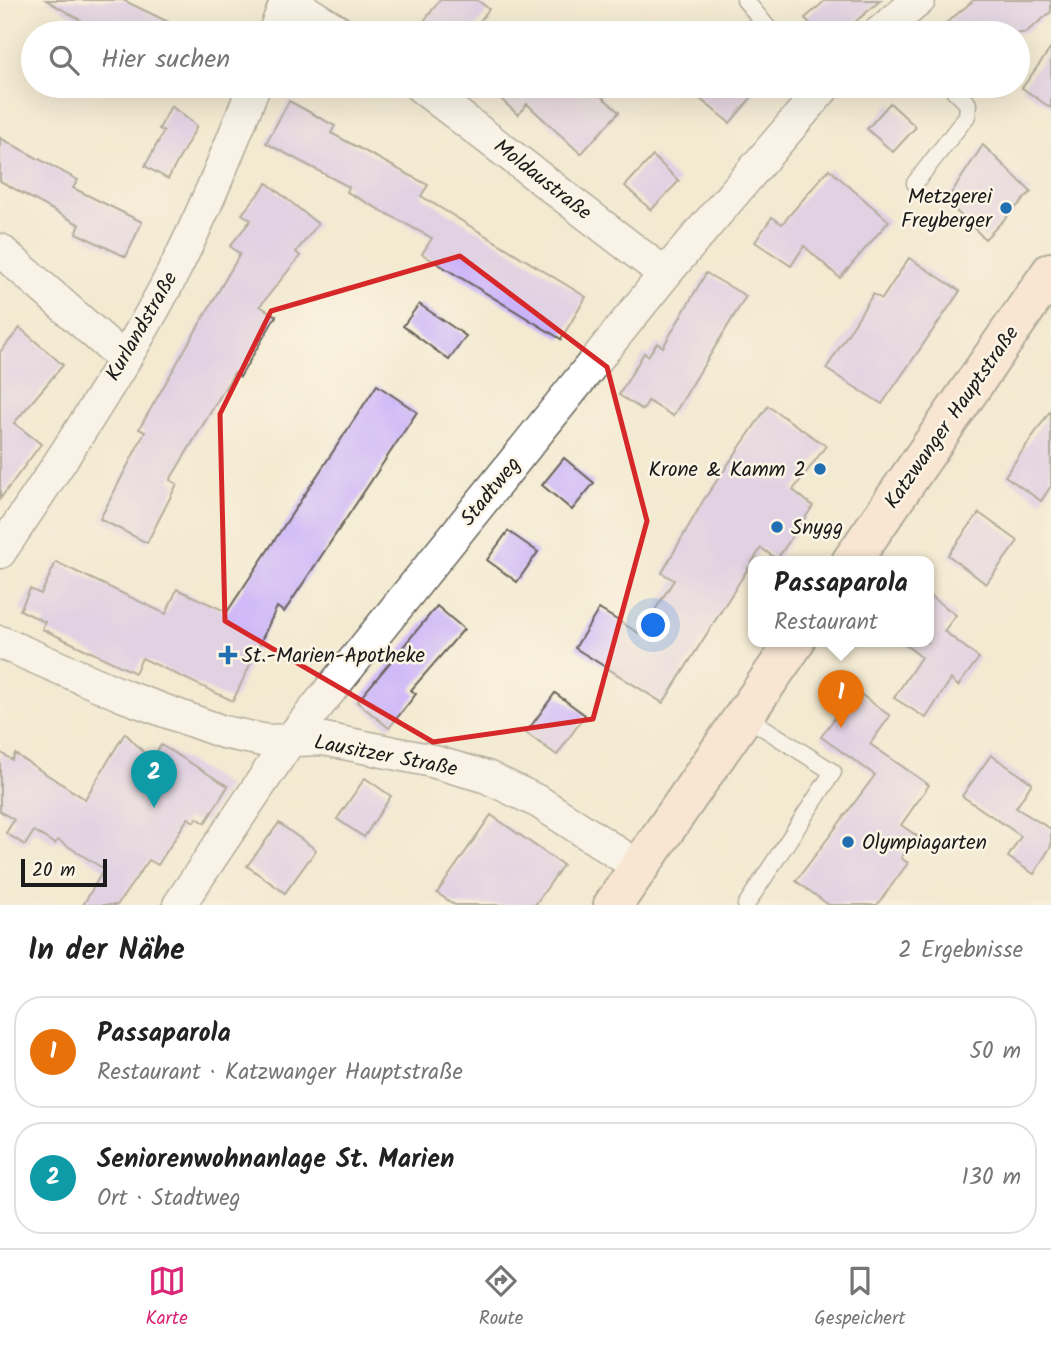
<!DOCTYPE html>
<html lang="de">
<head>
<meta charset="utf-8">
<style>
  :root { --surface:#fff; --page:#f2f2f2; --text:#222; --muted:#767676; --line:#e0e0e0; --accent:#db2777 }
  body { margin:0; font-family:Kalam,sans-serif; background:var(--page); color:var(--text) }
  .scale { position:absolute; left:21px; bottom:18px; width:86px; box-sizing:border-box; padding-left:7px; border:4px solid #1c1c1c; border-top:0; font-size:19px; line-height:24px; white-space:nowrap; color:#1c1c1c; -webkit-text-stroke:5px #fcf5e5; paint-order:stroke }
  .you { position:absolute; left:654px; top:626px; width:24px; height:24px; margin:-18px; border:5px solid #fff; border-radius:50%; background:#1a73e8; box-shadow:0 0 0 10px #1a73e833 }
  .badge { display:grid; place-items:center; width:46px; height:46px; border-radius:50%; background:var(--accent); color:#fff; font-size:23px; font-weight:700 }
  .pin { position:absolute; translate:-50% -58px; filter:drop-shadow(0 2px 4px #0008) }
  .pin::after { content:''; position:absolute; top:37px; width:24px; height:21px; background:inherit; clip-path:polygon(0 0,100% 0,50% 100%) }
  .popup { position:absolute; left:748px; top:556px; width:186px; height:91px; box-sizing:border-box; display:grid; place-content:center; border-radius:14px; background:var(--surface); filter:drop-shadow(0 2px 5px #0005); font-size:23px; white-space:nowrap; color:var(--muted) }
  .popup b { font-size:26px; color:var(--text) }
  .popup::after { content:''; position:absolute; left:50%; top:100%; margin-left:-14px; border:14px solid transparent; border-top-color:var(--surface) }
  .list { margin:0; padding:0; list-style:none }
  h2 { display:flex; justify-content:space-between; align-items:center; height:91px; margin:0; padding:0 28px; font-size:30px }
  h2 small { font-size:23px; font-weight:400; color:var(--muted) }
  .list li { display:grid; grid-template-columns:46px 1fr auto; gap:21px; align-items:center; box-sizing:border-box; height:112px; margin:0 14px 14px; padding:0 14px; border:2px solid var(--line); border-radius:28px }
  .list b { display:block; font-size:26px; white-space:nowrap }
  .list p { margin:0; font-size:23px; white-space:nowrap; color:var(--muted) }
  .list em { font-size:23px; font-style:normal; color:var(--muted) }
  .icon { flex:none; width:38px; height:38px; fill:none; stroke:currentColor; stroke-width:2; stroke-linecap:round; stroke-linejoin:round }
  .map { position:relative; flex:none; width:1051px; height:905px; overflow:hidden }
  .search { position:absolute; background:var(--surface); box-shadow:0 7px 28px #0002; left:21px; right:21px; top:21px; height:77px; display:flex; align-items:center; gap:18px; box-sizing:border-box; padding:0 24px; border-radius:38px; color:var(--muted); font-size:26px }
  .sheet { height:343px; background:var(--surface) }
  nav { display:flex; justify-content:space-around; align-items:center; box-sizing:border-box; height:98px; border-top:2px solid var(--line); background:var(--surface); font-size:19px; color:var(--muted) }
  nav a { display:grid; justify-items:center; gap:4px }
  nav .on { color:var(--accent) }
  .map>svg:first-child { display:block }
</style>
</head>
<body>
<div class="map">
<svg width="1051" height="905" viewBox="0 0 1051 905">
  <rect width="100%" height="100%" fill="#fcf5e5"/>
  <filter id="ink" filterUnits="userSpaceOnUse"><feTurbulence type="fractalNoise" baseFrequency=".0143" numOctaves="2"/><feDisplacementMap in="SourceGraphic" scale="14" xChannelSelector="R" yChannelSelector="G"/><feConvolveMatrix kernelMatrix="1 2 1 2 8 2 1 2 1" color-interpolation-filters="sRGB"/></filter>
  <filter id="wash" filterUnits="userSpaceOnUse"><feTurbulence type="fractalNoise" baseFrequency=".00686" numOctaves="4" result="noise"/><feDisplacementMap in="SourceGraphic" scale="28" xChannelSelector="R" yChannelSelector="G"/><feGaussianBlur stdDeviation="1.57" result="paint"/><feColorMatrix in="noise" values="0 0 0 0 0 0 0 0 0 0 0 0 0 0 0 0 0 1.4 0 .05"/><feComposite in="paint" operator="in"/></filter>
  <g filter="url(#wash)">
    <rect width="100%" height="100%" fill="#f3ead1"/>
    <g id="blocks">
      <g fill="#cab3f9">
        <path d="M46 0H123L191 33H103Z"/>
        <path d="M440 0H477L489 9 471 33H415Z"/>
        <path d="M826 0H881L842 33H818L805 18Z"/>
        <path d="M974 0H1051V12L1025 33H934Z"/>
        <path d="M1051 48V108L1022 88Z"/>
        <path d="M487 86H590L619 112 581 154 527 104 518 115Z"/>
        <path d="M684 86H761L730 123Z"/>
        <path d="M289 101 335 126 331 133 428 185 421 196 586 297 561 339 422 254 432 238 347 192 349 187 266 143Z"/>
        <path d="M890 103 916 127 893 152 867 129Z"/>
        <path d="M171 106 197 126 168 179 145 166 164 131 159 129Z"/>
        <path d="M0 138 78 180 73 188 142 222 126 257 76 233 80 225 0 181Z"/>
        <path d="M983 145 1031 192 985 239 946 201Z"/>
        <path d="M653 156 679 181 651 210 625 186Z"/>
        <path d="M829 169 889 221 840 278 804 246 791 266 755 242 772 217 782 224Z"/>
        <path d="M267 183 318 224 296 252 300 256 260 306 276 316 240 377 234 373 170 480 177 484 147 543 100 519 145 432 139 429 240 254 230 246 251 220 242 214Z"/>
        <path d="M909 258 960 291 882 404 826 369 873 294 882 299Z"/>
        <path d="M706 273 746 296 673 416 648 401 643 410 619 395 644 353 648 356 657 343 663 347Z"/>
        <path d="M419 304 466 336 449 360 403 326Z"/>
        <path d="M20 328 63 365 14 423 41 444 0 499V352Z"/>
        <path d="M377 385 417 412 284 612 277 607 233 701 142 658 135 673 42 629 45 622 20 610 30 589 41 594 56 562 166 614 177 589 227 612Z"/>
        <path d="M768 406 826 446 793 490 813 506 777 559 761 548 663 703 575 648 599 609 640 634 674 580 662 573 703 501Z"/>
        <path d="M1051 410V486L1041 501 1005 476Z"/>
        <path d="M564 458 594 483 572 510 542 485Z"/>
        <path d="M979 513 1018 541 986 584 948 555Z"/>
        <path d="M508 531 538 552 517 582 487 560Z"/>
        <path d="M928 594 956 615 944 631 979 658 958 686 951 679 926 718 894 698 921 657 902 642H928Z"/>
        <path d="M437 606 464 629 411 690 416 694 389 728 357 702Z"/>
        <path d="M855 690 890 716 870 744 929 785 901 825 917 836 901 858 908 863 877 905H829L796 881 875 775 821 737Z"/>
        <path d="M555 693 585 715 557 755 526 733Z"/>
        <path d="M125 733 151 760 161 745 228 786 205 823 197 818 194 822 188 818 158 865 149 860 117 905H83L104 869 58 840 55 844 34 831 25 845 6 833 14 820 0 811V752L12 760 15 754 85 799Z"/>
        <path d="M991 755 1032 783 1016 808 1051 829V846L1034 874 1008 857 1021 836 962 796Z"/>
        <path d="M365 778 391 796 364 837 337 819Z"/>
        <path d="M491 815 563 865 535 905H455L437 893Z"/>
        <path d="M279 823 316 850 285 893 247 866Z"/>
      </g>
    </g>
  </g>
  <g filter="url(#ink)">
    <use href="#blocks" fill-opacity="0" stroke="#67645b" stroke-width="2"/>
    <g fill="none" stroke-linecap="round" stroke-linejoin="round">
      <defs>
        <g id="service">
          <path d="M745 0 772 33"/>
          <path d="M915 183 967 116 968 104 950 86"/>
          <path d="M745 716 833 772 746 905"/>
        </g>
        <g id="minor">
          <path d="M288 0 341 33"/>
          <path d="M274 33 287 0"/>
          <path d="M879 33 919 0"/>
          <path d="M420 86 665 274"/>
          <path d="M0 250 124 359"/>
          <path d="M0 552C57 467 115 381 164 290 199 225 227 155 254 86"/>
          <path d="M0 642 124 696 223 732 267 741 324 739 428 760 487 777 539 802 639 867"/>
          <path d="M179 905 290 740 665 274 825 86"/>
        </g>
        <g id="secondary">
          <path d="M851 562 1051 272"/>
          <path d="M613 905 795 642"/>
        </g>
      </defs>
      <use href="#service" stroke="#67645b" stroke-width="19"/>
      <use href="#minor" stroke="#67645b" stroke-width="35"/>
      <use href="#secondary" stroke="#67645b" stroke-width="42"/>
      <use href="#service" stroke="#fff" stroke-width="16"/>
      <use href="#minor" stroke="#fff" stroke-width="32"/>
      <use href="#secondary" stroke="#fee3d2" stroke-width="38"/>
    </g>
  </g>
  <path d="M0 0H1051V905H0ZM460 256 607 367 647 521 593 719 433 742 225 621 220 414 271 311Z" fill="#f3ead1" fill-opacity=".55" fill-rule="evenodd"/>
  <path fill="none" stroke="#d62828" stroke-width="5" stroke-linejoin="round" d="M460 256 607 367 647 521 593 719 433 742 225 621 220 414 271 311Z"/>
  <g fill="#1f6fb2" stroke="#fcf5e5" stroke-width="2.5">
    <circle cx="1006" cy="208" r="7"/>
    <circle cx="820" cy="469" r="7"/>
    <circle cx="777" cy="527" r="7"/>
    <path d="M224.5 644.5h7v7h7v7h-7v7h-7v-7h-7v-7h7z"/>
    <circle cx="848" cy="842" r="7"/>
  </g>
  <g text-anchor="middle" stroke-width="5" stroke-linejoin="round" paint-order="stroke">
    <g font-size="21" fill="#1c1c1c" stroke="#fcf5e5">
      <text transform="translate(543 179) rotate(38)" y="7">Moldaustraße</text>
      <text transform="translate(141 326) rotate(-60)" y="7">Kurlandstraße</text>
      <text transform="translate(951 417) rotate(-55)" y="7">Katzwanger Hauptstraße</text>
      <text transform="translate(490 491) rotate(-51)" y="7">Stadtweg</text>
      <text transform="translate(386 755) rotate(11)" y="7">Lausitzer Straße</text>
    </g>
    <g font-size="21" fill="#1c1c1c" stroke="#fcf5e5" text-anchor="start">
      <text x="992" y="203" text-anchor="end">Metzgerei<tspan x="992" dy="24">Freyberger</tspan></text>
      <text x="806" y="476" text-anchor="end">Krone &amp; Kamm 2</text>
      <text x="791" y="534">Snygg</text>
      <text x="242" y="662">St.-Marien-Apotheke</text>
      <text x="862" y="849">Olympiagarten</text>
    </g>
  </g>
</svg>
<div class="scale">20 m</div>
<div class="you"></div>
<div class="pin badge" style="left:841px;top:728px;background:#e8710a">1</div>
<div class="popup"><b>Passaparola</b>Restaurant</div>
<div class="pin badge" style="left:154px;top:808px;background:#0f9aa8">2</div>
<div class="search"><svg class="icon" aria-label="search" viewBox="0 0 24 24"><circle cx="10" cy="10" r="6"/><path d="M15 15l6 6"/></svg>Hier suchen</div>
</div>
<section class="sheet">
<h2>In der Nähe<small>2 Ergebnisse</small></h2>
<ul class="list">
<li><span class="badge" style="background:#e8710a">1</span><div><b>Passaparola</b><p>Restaurant · Katzwanger Hauptstraße</p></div><em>50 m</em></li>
<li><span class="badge" style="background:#0f9aa8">2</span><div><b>Seniorenwohnanlage St. Marien</b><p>Ort · Stadtweg</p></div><em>130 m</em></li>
</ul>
</section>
<nav>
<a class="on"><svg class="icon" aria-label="map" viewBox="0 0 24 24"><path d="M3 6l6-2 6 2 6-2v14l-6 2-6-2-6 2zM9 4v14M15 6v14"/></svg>Karte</a>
<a><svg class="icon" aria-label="directions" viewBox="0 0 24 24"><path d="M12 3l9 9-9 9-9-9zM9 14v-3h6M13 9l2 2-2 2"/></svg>Route</a>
<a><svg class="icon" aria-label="saved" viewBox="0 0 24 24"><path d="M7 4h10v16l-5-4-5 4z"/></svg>Gespeichert</a>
</nav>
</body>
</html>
